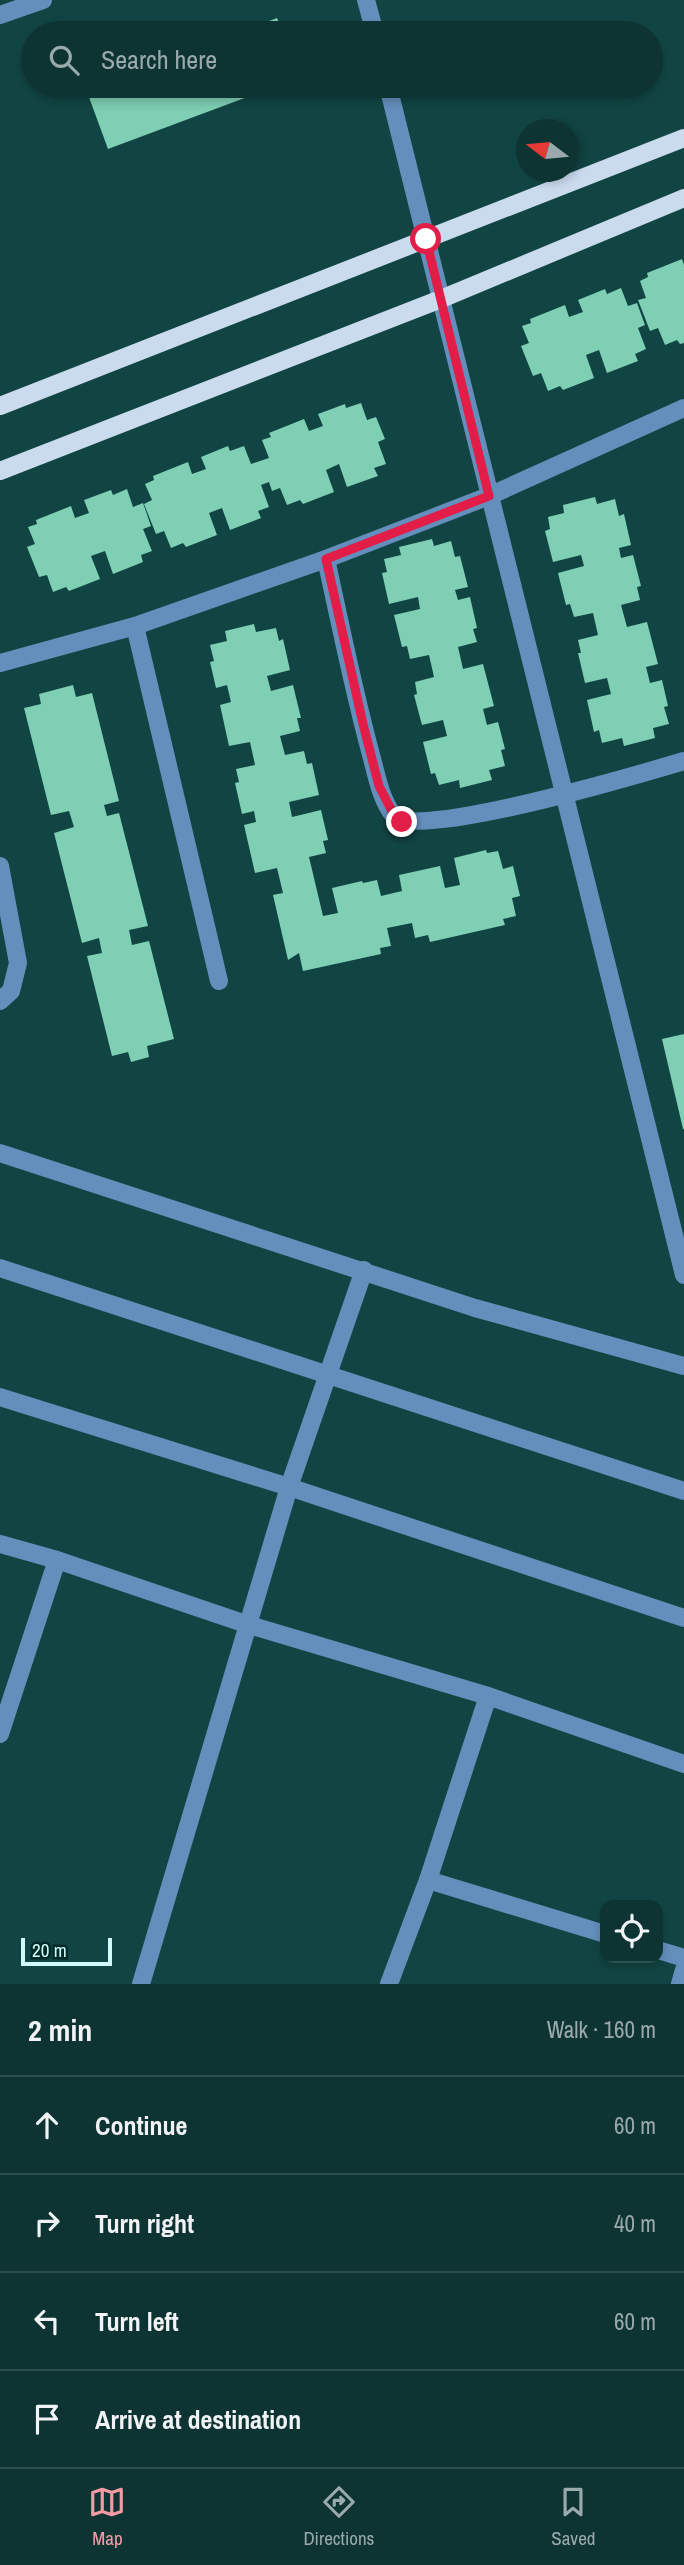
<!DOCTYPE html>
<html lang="en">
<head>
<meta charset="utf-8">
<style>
  :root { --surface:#0d3432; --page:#1b3f3e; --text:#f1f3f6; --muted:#9aaaac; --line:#2d4f4d; --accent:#f49aa6 }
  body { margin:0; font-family:"Archivo Narrow",sans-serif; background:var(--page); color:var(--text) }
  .controls { position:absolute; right:21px; bottom:21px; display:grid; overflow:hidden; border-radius:14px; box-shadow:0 4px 10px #0003 }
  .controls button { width:63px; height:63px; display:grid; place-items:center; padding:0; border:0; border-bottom:2px solid var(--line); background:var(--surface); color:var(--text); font:35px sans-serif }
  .compass { position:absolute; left:516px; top:119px; width:63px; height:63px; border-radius:50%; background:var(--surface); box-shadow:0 4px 10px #0003; rotate:286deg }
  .scale { position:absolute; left:21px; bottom:18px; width:91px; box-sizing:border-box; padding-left:7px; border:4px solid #d0fbf8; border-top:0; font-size:19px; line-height:24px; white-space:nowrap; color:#d0fbf8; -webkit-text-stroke:5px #002a28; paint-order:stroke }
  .stop { position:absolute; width:21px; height:21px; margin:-16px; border:5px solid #e11d48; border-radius:50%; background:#fff }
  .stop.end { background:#e11d48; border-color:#fff; box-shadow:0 2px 7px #0008 }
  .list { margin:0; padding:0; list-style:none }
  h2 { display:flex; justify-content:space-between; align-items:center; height:91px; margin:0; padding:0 28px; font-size:30px }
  h2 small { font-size:23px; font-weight:400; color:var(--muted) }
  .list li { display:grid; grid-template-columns:46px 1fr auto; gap:21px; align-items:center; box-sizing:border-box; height:98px; padding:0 28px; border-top:2px solid var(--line) }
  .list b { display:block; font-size:26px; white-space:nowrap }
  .list em { font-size:23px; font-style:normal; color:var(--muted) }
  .icon { flex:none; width:38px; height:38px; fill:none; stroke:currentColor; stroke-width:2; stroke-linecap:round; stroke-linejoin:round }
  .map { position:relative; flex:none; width:684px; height:1984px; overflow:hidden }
  .search { position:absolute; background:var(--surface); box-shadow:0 4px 10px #0003; left:21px; right:21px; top:21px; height:77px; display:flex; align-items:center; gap:18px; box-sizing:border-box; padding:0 24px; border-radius:38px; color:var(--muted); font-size:26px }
  .sheet { height:483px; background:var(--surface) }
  nav { display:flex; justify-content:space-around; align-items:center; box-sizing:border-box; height:98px; border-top:2px solid var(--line); background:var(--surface); font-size:19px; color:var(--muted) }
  nav a { display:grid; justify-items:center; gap:4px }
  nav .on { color:var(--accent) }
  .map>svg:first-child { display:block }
</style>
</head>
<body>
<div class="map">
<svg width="684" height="1984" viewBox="0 0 684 1984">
  <rect width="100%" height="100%" fill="#114543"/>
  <g fill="#7ecfb4">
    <path d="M277 18 283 33H237Z"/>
    <path d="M95 86H277L108 149 86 89Z"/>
    <path d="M682 259 684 265V343L680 344 677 340 665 345 658 328 650 331 638 300 646 298 640 281 648 277 647 273Z"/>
    <path d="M621 288 628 306 637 303 645 325 638 328 646 349 635 354 638 361 607 373 599 350 586 355 594 378 563 390 560 386 548 391 541 373 533 376 521 346 529 343 522 326 531 323 530 319 565 305 569 317 583 312 578 300 605 289 607 294Z"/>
    <path d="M361 403 367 420 376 417 385 439 378 442 386 464 374 468 378 476 347 487 339 464 326 470 334 492 303 504 300 500 287 505 280 488 272 491 269 482 261 485 269 507 258 511 261 518 230 530 222 508 209 513 217 535 186 547 183 543 171 548 164 531 156 534 144 504 152 500 145 484 154 480 153 476 188 462 192 474 206 469 201 457 228 446 230 451 244 446 251 464 269 458 262 440 271 437 269 433 304 419 309 431 323 426 318 414 345 404 346 408Z"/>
    <path d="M127 489 133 507 143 503 151 526 143 529 152 551 141 555 143 562 113 574 105 551 91 556 100 579 69 591 66 587 53 592 47 575 39 577 27 547 35 544 28 527 37 524 36 520 71 506 75 518 89 513 84 500 111 490 113 495Z"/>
    <path d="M595 497 597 504 615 499 619 516 624 514 631 545 619 548 621 558 633 555 641 586 637 587 640 600 621 605 627 627 647 622 658 664 646 667 650 683 662 680 668 706 664 707 669 724 653 728 655 738 624 746 622 738 602 743 599 730 594 732 587 700 611 694 607 678 585 683 578 653H581L578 640 598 635 593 613 574 617 570 604 566 605 558 573 584 566 581 555 553 562 545 531 550 529 548 517 564 513 563 505Z"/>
    <path d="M432 539 434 546 451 541 455 557 460 556 468 587 455 590 458 600 470 597 477 628 473 629 477 642 458 647 463 669 483 664 494 706 483 709 487 725 498 722 505 749 501 750 505 766 489 770 492 780 460 788 459 780 439 785 435 773 431 774 423 742 447 736 443 720 422 725 414 695 417 694 415 682 434 677 429 655 410 659 407 646 402 647 394 615 420 609 418 597 389 604 382 573 387 572 384 559 401 555 399 547Z"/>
    <path d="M254 624 256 632 276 628 279 641 283 639 290 670 267 676 271 691 293 685 301 718H297L300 731 280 736 285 755 304 751 307 764 312 763 319 795 289 802 292 817 321 810 328 840 323 841 326 853 309 857 323 916 338 913 332 888 362 881 363 883 377 880 381 896 402 891 399 875 440 866 445 888 460 885 454 858 486 850 487 853 498 851 503 869 513 866 520 896 512 898 516 916 503 919 505 925 430 942 428 935 415 938 412 923 387 928 391 946 380 948 381 954 303 971 299 953 288 960 273 895 283 893 277 868 255 873 244 825 256 822 254 811 242 814 235 783 239 782 236 769 255 765 250 742 229 746 220 705 231 702 227 685 216 688 210 662 214 661 210 645 227 641 225 631Z"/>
    <path d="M73 685 76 697 92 693 119 801 104 805 107 816 119 813 148 926 129 930 132 945 149 941 174 1039 147 1046 149 1057 131 1062 128 1052 112 1056 87 956 102 953 99 938 82 943 54 833 74 827 69 811 51 815 24 708 41 704 39 694Z"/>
    <path d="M684 1034V1129H683L662 1039Z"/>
  </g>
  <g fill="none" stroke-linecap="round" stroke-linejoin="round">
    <g stroke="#648fbc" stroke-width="18">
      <path d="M366 0 375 33"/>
      <path d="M0 15 43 0"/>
      <path d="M388 86 684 1275"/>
      <path d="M326 559C340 623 353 688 370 751 376 772 380 799 394 816 414 841 647 772 684 761"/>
      <path d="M135 626 219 981"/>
      <path d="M0 663 135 626 326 559 489 496 684 408"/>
      <path d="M0 866 18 963 11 991 0 1001"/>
      <path d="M0 1153 475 1308 684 1366"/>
      <path d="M0 1268 684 1491"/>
      <path d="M0 1397 289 1487 684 1618"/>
      <path d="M0 1544 57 1560 249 1625 488 1696 684 1764"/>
      <path d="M0 1734 57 1560"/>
      <path d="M428 1880 605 1934"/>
      <path d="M658 1950 684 1958"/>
      <path d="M141 1984 289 1487 364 1270"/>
      <path d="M389 1984 428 1880 488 1696"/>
      <path d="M680 1984 684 1970"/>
    </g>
    <g stroke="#cbdbee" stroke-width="18">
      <path d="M0 406 684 138"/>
      <path d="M0 471 441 299 684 198"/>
    </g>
  </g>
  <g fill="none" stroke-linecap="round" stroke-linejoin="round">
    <path stroke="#e11d48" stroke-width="9" d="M402 822 395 817 379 786 363 724 326 559 489 496 426 239"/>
  </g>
</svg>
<div class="controls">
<button><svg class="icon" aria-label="locate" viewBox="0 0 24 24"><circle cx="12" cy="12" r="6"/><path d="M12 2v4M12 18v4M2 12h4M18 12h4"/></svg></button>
</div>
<svg class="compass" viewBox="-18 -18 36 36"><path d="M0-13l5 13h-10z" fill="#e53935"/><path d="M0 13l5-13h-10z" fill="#9aaaac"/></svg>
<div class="scale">20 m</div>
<div class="stop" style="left:426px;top:239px"></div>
<div class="stop end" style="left:402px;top:822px"></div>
<div class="search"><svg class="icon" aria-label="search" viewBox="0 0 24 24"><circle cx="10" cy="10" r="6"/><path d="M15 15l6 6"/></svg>Search here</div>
</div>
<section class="sheet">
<h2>2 min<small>Walk · 160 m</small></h2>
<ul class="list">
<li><svg class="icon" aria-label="ahead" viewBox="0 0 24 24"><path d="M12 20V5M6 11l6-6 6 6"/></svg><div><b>Continue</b></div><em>60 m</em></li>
<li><svg class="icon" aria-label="right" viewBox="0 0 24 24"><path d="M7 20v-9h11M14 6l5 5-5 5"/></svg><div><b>Turn right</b></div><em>40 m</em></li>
<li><svg class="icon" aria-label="left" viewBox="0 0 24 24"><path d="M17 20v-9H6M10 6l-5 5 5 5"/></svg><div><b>Turn left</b></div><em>60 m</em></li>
<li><svg class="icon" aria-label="arrive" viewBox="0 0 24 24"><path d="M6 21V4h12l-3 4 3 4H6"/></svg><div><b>Arrive at destination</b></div></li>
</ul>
</section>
<nav>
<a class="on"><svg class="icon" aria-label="map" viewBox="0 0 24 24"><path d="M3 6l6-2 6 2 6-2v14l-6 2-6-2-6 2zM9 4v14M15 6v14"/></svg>Map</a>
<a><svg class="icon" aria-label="directions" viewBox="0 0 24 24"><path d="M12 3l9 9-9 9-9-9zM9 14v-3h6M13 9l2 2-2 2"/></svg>Directions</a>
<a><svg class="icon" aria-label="saved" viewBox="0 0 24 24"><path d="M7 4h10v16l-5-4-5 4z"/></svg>Saved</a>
</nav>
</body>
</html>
